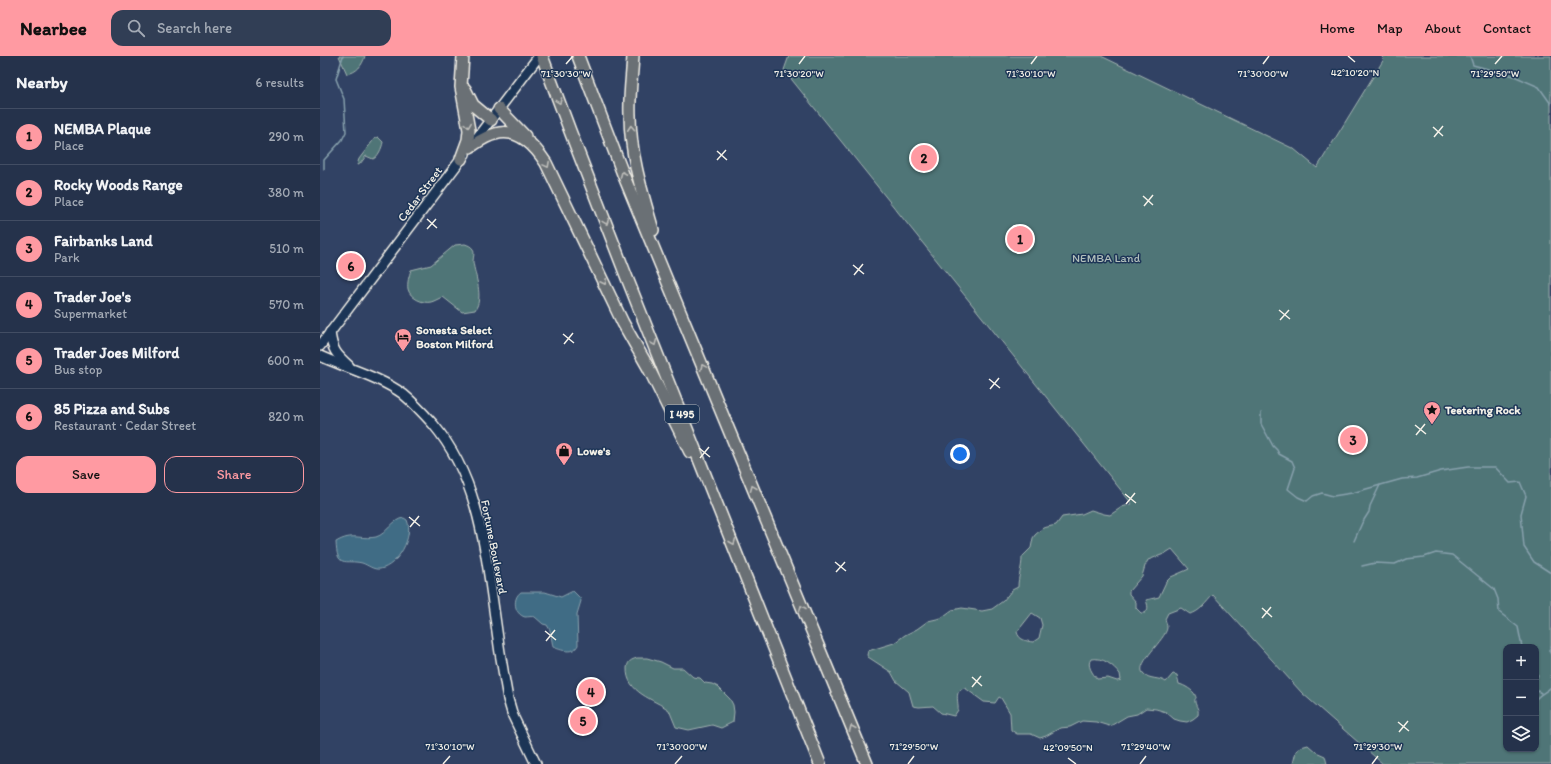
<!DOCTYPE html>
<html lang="en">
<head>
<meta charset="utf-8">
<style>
  :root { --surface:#25324b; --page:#313e55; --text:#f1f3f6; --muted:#a3aab5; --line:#424d63; --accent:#ff9aa2 }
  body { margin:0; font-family:Itim,sans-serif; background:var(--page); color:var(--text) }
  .controls { position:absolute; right:12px; bottom:12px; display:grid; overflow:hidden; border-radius:8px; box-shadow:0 1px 3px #0004 }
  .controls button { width:36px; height:36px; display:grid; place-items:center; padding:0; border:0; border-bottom:1px solid var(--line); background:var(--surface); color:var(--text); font:20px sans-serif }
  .you { position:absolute; left:640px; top:398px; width:14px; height:14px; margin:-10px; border:3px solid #fff; border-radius:50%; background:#1a73e8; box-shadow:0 0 0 6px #1a73e833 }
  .badge { display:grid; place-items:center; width:26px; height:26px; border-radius:50%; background:var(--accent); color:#111; font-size:13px; font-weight:700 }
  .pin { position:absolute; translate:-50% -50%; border:2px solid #fff; box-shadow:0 1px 4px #0006 }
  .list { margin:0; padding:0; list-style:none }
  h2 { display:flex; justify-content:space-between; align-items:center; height:52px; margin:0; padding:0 16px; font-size:17px }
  h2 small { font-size:13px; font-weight:400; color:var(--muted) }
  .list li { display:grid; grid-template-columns:26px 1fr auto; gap:12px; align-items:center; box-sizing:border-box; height:56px; padding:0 16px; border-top:1px solid var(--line) }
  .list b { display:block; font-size:15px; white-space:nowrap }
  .list p { margin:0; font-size:13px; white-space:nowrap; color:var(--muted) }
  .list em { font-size:13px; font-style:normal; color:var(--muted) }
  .actions { display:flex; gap:8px; padding:12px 16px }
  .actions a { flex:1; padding:9px 0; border:1px solid var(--accent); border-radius:12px; text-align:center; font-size:14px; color:var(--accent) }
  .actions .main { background:var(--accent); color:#111 }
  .icon { flex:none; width:22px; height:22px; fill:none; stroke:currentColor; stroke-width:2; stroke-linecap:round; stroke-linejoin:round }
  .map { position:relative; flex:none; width:1231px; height:708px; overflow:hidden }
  header { display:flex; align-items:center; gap:24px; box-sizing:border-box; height:56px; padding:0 20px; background:var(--accent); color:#111 }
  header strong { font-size:19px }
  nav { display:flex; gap:22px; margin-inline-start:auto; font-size:14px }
  .search { width:280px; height:36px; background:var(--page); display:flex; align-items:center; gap:10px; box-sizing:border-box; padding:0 14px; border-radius:12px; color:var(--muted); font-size:15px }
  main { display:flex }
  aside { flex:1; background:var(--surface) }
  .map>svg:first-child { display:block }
</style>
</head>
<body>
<header>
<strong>Nearbee</strong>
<div class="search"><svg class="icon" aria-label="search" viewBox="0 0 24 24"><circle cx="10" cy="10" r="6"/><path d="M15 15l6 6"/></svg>Search here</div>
<nav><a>Home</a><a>Map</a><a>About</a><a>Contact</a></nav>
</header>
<main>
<aside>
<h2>Nearby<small>6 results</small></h2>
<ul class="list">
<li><span class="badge">1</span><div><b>NEMBA Plaque</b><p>Place</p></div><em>290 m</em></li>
<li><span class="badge">2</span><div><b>Rocky Woods Range</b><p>Place</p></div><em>380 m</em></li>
<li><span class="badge">3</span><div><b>Fairbanks Land</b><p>Park</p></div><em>510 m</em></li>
<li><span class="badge">4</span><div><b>Trader Joe's</b><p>Supermarket</p></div><em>570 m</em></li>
<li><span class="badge">5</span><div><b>Trader Joes Milford</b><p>Bus stop</p></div><em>600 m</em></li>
<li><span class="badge">6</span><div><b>85 Pizza and Subs</b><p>Restaurant · Cedar Street</p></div><em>820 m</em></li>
</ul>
<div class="actions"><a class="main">Save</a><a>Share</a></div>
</aside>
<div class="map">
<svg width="1231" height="708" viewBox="0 0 1231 708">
  <rect width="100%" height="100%" fill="#314264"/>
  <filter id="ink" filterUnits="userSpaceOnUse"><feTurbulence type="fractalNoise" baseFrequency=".025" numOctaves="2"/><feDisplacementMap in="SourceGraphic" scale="8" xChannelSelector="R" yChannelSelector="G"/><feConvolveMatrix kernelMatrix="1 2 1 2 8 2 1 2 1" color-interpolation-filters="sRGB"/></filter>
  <g filter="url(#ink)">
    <g fill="#4f7577" stroke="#a2b3b0" fill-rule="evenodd">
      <path d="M19 0H45C42 10 37 16 27 18Z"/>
      <path d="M469 0H781L974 93 997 112 1064 3 1061 0H1231V708H1063L982 637 893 539C886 546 880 556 870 558L861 552 848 557 845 563C846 566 847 569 847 572 846 583 815 608 823 617 829 624 839 621 846 626L853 618 857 619 859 628C864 629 874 635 875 639 878 645 874 640 875 646 876 651 879 652 878 659L873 663 867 666 860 665 854 663 846 656 836 653 826 652 817 658 807 660 792 669 789 670 776 666 762 665 750 671 740 672 726 680 720 682 711 678H697L691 674 690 657 681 642 679 641 675 647 664 646 645 632C633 634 639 646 638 654L634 660 621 657 613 650 599 651 593 650 589 636 576 625 571 616 548 601 547 599 548 595 574 587 585 579 597 573 608 565 621 562 632 554 642 552 662 555 672 553 683 545 692 534 698 531C698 520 702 513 702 501L711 492 713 482 715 479 723 472 736 469 742 461 762 458 771 454 784 458 790 459 802 451 812 448 464 14ZM852 493 869 513 851 521 846 526 839 541 826 544C828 550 829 553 825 557H821L816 552V546L809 538V535L822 520 825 510 828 504 844 498ZM712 557 720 562 722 569 719 582 713 586C706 585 699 584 697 576ZM1186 591H1216V693H1186ZM771 603C783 601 793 609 800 618L801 624 797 625 788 622 777 623C773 618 766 609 771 603Z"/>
      <path d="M58 81 63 86C62 92 58 101 53 103L46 100 40 108 37 109 39 103 55 82Z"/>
      <path d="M145 188C148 189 151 190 153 193 155 197 153 202 153 206 155 220 164 241 155 254L142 256 123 241C119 242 115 245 111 246 103 248 90 242 88 233 87 227 89 220 91 214L111 209 135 189Z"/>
      <path d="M317 602H327L341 606 353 612H363L373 621 380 622 385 627 392 628 398 631 410 643 413 649 414 656 413 666 401 672 392 669 369 674 356 671 349 654C334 643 306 637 307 612 308 605 311 604 317 602Z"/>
      <path d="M988 689 996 696 1005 700 1007 708H973L976 695 981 691Z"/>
    </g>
    <g fill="#406c85" stroke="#88a1ad">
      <path d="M84 462 87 464C94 480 78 510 60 513 53 514 48 509 42 507 25 503 17 513 16 486 33 476 39 484 56 481 67 478 72 463 84 462Z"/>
      <path d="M253 535 260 542 261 545 257 558 258 589C253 599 241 594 233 591L230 574 227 569 223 568 215 561C212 560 208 561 205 561 194 558 192 542 201 536H225L241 541Z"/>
    </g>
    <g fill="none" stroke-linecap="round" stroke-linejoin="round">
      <g stroke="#88a1ad" stroke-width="1.5">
        <path d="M1150 0 1153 9 1194 20 1219 31 1231 48"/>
        <path d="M4 113V104L22 84 26 76 24 43 16 23 23 0"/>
        <path d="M941 357V368L953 390 957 394 959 398 972 405 975 412 968 433 978 441 987 445 993 440 1002 437 1013 440 1032 437 1082 423 1097 422 1121 415 1148 411H1175L1190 427 1200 426 1206 440 1201 458 1204 491 1214 506 1231 517"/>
        <path d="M1034 485 1042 467 1049 456 1050 450 1060 429"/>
        <path d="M1042 510 1055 507 1075 508 1086 503 1104 501 1116 497 1132 499 1174 533 1178 543 1179 556 1198 571 1202 591"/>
        <path d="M1231 590 1229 594 1231 599"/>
        <path d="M1216 617 1218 619 1216 625"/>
        <path d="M1216 634 1221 637"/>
        <path d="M1216 643C1221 637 1227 636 1231 631"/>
      </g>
      <defs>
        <g id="secondary">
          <path d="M153 87 219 0"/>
          <path d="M10 276C12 294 16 298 29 310"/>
          <path d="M0 290 145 98"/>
          <path d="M0 300C26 312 60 321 83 338 94 347 104 358 113 368 156 419 164 483 173 547 177 579 182 611 188 643L193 660 216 708"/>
        </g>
        <g id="highway">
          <path d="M222 0 250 75 307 222 500 708"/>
          <path d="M258 0 303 118 547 708"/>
          <path d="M313 0C312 20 309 39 310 59 310 98 322 136 333 174"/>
          <path d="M145 33 153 49 171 64"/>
          <path d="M179 53 205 80"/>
          <path d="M150 91C158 86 166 80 175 78 198 71 215 90 226 107L303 267 328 311 370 396"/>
          <path d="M141 103 148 84 149 74 141 31 143 0"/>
        </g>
      </defs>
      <use href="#secondary" stroke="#f4f1e8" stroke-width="12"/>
      <use href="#highway" stroke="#f4f1e8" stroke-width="14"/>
      <use href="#secondary" stroke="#1d3557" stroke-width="9"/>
      <use href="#highway" stroke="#6a7074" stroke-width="11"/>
    </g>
    <defs><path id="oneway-chevron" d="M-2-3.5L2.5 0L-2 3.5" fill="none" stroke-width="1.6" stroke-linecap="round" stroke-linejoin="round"/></defs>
    <g stroke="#bdbdba">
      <use href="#oneway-chevron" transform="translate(239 45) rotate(70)"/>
      <use href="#oneway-chevron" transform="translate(148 69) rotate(82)"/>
      <use href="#oneway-chevron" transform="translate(311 72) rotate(-94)"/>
      <use href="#oneway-chevron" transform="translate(227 109) rotate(62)"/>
      <use href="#oneway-chevron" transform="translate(303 118) rotate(-112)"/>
      <use href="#oneway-chevron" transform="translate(286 166) rotate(70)"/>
      <use href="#oneway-chevron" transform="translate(284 226) rotate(64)"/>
      <use href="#oneway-chevron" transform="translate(334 287) rotate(68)"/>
      <use href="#oneway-chevron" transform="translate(383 311) rotate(-114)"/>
      <use href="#oneway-chevron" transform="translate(433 432) rotate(-112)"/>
      <use href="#oneway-chevron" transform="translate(413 486) rotate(68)"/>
      <use href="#oneway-chevron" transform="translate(482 552) rotate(-112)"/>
      <use href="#oneway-chevron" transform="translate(532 672) rotate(-113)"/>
    </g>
  </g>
  <path fill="none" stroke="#f4f1e8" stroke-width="1.5" d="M1028 0 1035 6M246 8 253 0M479 8 485 0M711 8 717 0M943 8 949 0M1175 8 1182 0M1113 71 1123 80M1114 81 1123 70M397 95 407 104M397 104 406 94M823 140 833 149M824 150 833 139M107 163 117 172M107 173 116 163M533 209 544 218M534 219 543 208M959 254 970 263M960 264 969 254M243 278 254 287M244 288 253 277M669 323 680 332M670 333 679 322M1095 369 1106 378M1096 379 1105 368M379 392 390 401M380 402 389 391M805 438 816 447M806 448 815 437M89 461 100 470M90 471 99 460M515 506 526 515M516 516 525 506M942 552 952 561M942 562 951 551M225 575 236 584M226 585 235 574M652 621 662 630M652 631 661 620M1078 666 1089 675M1079 676 1088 665M748 702 756 708M123 708 130 700M355 708 362 700M588 708 594 700M820 708 826 700M1052 708 1058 700"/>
  <defs>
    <symbol id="hotel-pin" viewBox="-11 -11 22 30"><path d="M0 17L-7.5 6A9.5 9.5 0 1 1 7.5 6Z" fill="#ff9aa2" stroke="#1d3557"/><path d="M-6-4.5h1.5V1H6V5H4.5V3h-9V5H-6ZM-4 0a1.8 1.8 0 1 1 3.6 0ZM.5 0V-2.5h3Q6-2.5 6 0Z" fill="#111"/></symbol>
    <symbol id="sight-pin" viewBox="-11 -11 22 30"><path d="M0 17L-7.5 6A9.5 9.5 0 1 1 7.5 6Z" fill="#ff9aa2" stroke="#1d3557"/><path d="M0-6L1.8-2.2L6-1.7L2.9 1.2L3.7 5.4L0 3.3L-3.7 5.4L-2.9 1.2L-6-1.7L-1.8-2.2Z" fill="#111"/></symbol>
    <symbol id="shop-pin" viewBox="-11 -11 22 30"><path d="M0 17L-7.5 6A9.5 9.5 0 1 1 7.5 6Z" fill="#ff9aa2" stroke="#1d3557"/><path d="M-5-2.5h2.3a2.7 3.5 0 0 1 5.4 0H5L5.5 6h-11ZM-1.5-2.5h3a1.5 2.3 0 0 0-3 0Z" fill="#111"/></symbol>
  </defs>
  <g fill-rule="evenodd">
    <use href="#hotel-pin" x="73" y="271" width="20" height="27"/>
    <use href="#sight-pin" x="1102" y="344" width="20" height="27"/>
    <use href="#shop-pin" x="234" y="385" width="20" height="27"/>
  </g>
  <g text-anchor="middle" stroke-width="3" stroke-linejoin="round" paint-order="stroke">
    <rect fill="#1d3557" stroke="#b4b9bc" stroke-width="1" x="345" y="349" width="34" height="18" rx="3"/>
    <g font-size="11" font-weight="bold" fill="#f4f1e8">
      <text x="362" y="362">I 495</text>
    </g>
    <g font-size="12" fill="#f4f1e8" stroke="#1d3557">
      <text transform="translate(100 138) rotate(-53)" y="4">Cedar Street</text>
      <text transform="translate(174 491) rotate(79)" y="4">Fortune Boulevard</text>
    </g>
    <g font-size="12" fill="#b2bfbb" stroke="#1d3557">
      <text x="786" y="206">NEMBA Land</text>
    </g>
    <g font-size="12" font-weight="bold" fill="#f4f1e8" stroke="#1d3557" text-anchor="start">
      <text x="96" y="278">Sonesta Select<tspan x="96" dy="14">Boston Milford</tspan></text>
      <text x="1125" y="358">Teetering Rock</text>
      <text x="257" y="399">Lowe's</text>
    </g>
  </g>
  <g font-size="10" text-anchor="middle" fill="#f4f1e8" stroke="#1d3557" stroke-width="3" stroke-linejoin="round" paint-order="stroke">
    <text x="1035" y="20">42°10'20"N</text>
    <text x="246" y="21">71°30'30"W</text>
    <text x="479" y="21">71°30'20"W</text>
    <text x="711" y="21">71°30'10"W</text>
    <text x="943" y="21">71°30'00"W</text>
    <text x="1175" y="21">71°29'50"W</text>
    <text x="130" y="694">71°30'10"W</text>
    <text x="362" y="694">71°30'00"W</text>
    <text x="594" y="694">71°29'50"W</text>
    <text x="826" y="694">71°29'40"W</text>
    <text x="1058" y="694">71°29'30"W</text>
    <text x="748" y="695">42°09'50"N</text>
  </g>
</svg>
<div class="controls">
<button>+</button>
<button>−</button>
<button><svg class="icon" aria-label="layers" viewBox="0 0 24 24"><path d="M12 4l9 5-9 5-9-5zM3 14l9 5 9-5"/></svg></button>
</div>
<div class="you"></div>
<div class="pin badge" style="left:700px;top:183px">1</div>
<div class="pin badge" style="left:604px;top:102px">2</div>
<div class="pin badge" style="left:1033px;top:384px">3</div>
<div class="pin badge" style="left:271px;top:636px">4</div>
<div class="pin badge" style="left:263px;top:665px">5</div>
<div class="pin badge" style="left:31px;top:210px">6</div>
</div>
</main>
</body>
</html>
